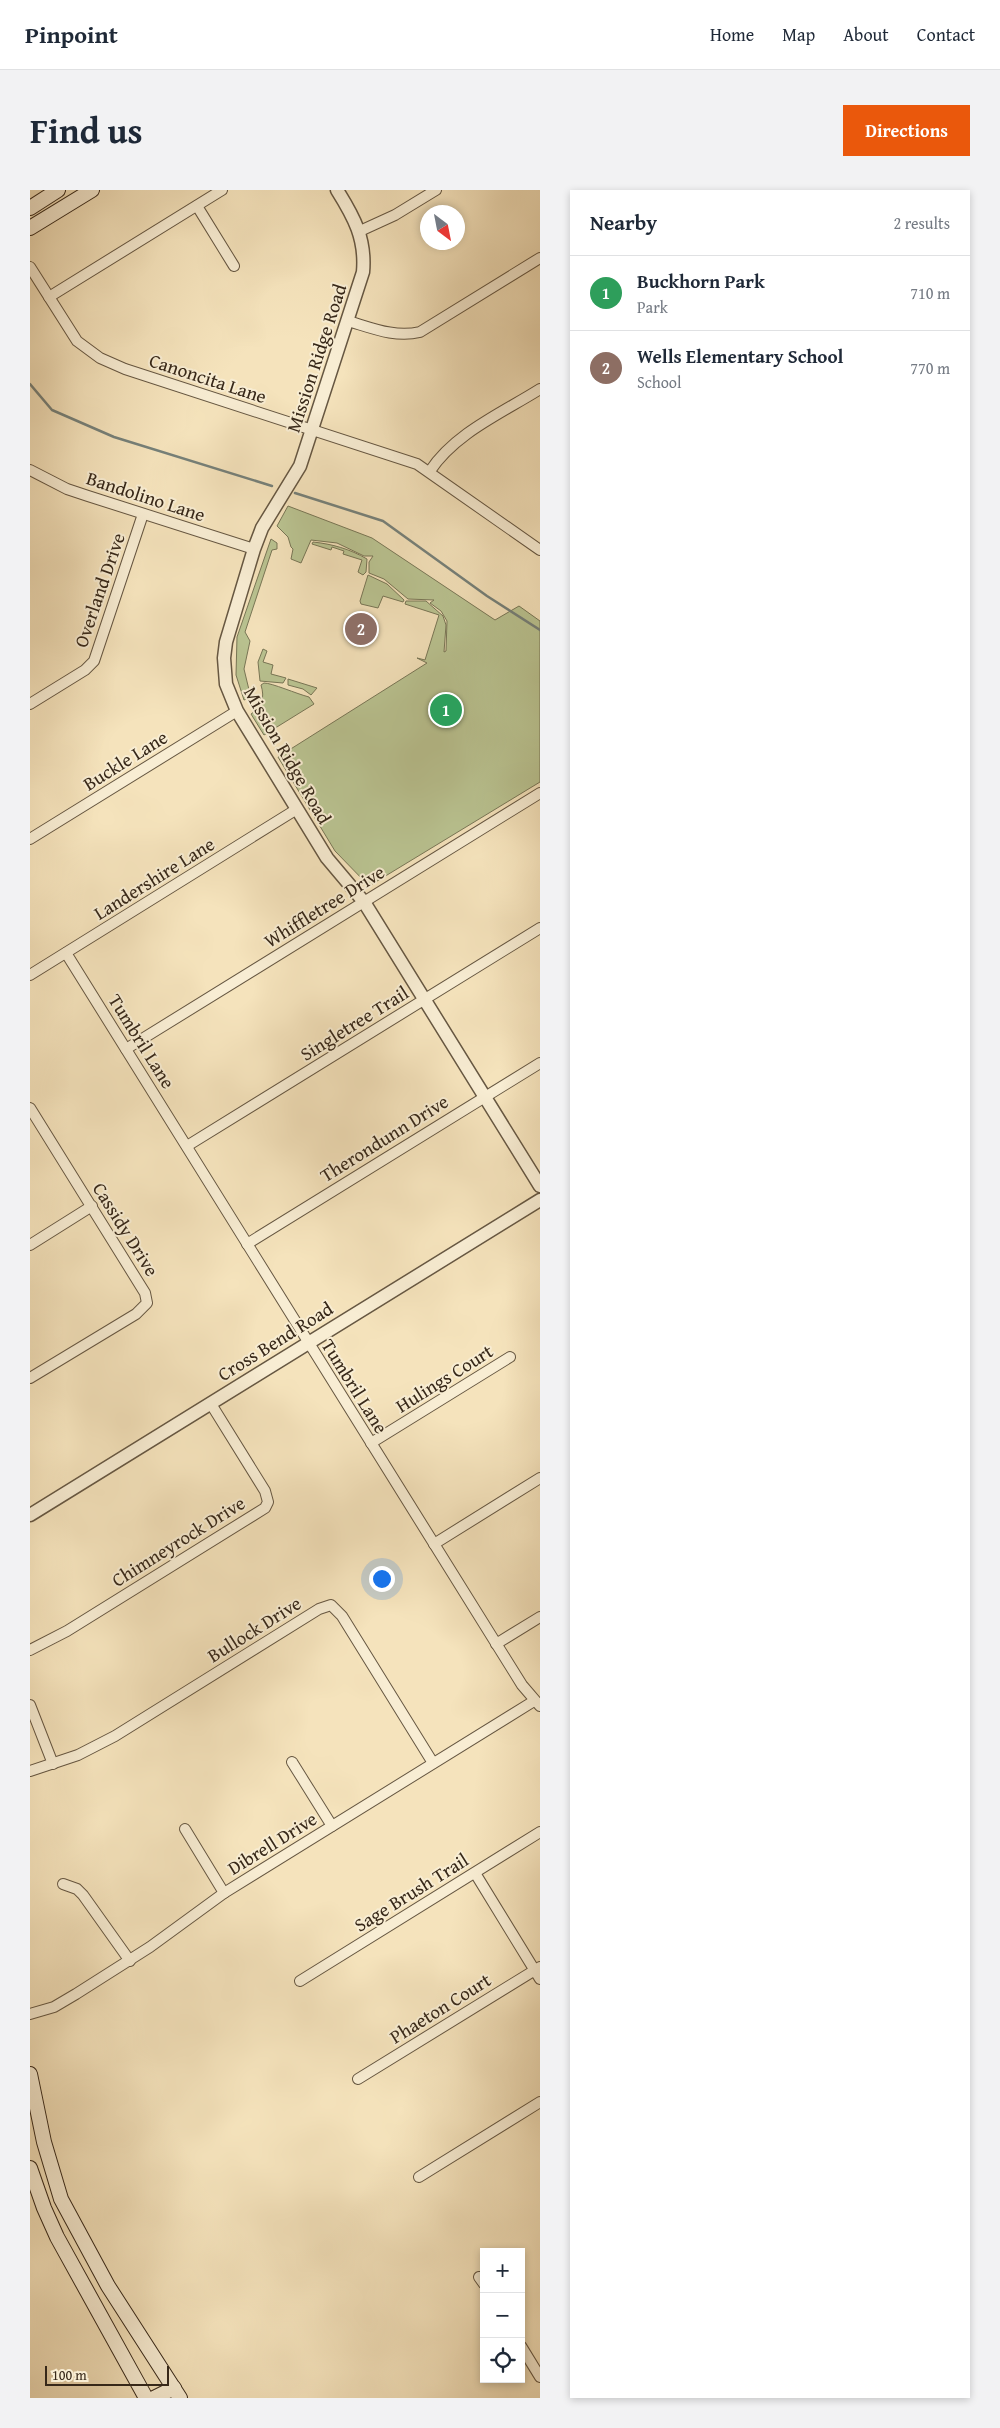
<!DOCTYPE html>
<html lang="en">
<head>
<meta charset="utf-8">
<style>
  :root { --surface:#fff; --page:#f2f2f3; --text:#1f2937; --muted:#747a83; --line:#e0e1e3; --accent:#ea580c }
  body { margin:0; font-family:"Gentium Book Plus",serif; background:var(--page); color:var(--text) }
  .controls { position:absolute; right:15px; bottom:15px; display:grid; overflow:hidden; border-radius:0px; box-shadow:0 2px 8px #0003 }
  .controls button { width:45px; height:45px; display:grid; place-items:center; padding:0; border:0; border-bottom:1px solid var(--line); background:var(--surface); color:var(--text); font:25px sans-serif }
  .compass { position:absolute; left:390px; top:15px; width:45px; height:45px; border-radius:50%; background:var(--surface); box-shadow:0 2px 8px #0003; rotate:148deg }
  .scale { position:absolute; left:15px; bottom:12px; width:124px; box-sizing:border-box; padding-left:5px; border:2px solid #372819; border-top:0; font-size:14px; line-height:18px; white-space:nowrap; color:#372819; -webkit-text-stroke:4px #f8edd3; paint-order:stroke }
  .you { position:absolute; left:351px; top:1388px; width:18px; height:18px; margin:-12px; border:4px solid #fff; border-radius:50%; background:#1a73e8; box-shadow:0 0 0 8px #1a73e833 }
  .badge { display:grid; place-items:center; width:32px; height:32px; border-radius:50%; background:var(--accent); color:#fff; font-size:16px; font-weight:700 }
  .pin { position:absolute; translate:-50% -50%; border:2px solid #fff; box-shadow:0 1px 5px #0006 }
  .list { margin:0; padding:0; list-style:none }
  h2 { display:flex; justify-content:space-between; align-items:center; height:65px; margin:0; padding:0 20px; font-size:21px }
  h2 small { font-size:16px; font-weight:400; color:var(--muted) }
  .list li { display:grid; grid-template-columns:32px 1fr auto; gap:15px; align-items:center; box-sizing:border-box; height:75px; padding:0 20px; border-top:1px solid var(--line) }
  .list b { display:block; font-size:19px; white-space:nowrap }
  .list p { margin:0; font-size:16px; white-space:nowrap; color:var(--muted) }
  .list em { font-size:16px; font-style:normal; color:var(--muted) }
  .icon { flex:none; width:28px; height:28px; fill:none; stroke:currentColor; stroke-width:2; stroke-linecap:round; stroke-linejoin:round }
  .map { position:relative; flex:none; width:510px; height:2208px; overflow:hidden; border-radius:0px }
  header { display:flex; align-items:center; gap:30px; box-sizing:border-box; height:70px; padding:0 25px; background:var(--surface); border-bottom:1px solid var(--line) }
  header strong { font-size:24px }
  nav { display:flex; gap:28px; margin-inline-start:auto; font-size:18px }
  .intro { display:flex; align-items:center; justify-content:space-between; box-sizing:border-box; height:120px; padding:0 30px }
  h1 { margin:0; font-size:35px }
  .button { padding:12px 22px; border-radius:0px; background:var(--accent); color:#fff; font-size:18px; font-weight:700 }
  main { display:flex; gap:30px; padding:0 30px }
  aside { flex:1; background:var(--surface); border-radius:0px; box-shadow:0 2px 8px #0003 }
  .map>svg:first-child { display:block }
</style>
</head>
<body>
<header>
<strong>Pinpoint</strong>
<nav><a>Home</a><a>Map</a><a>About</a><a>Contact</a></nav>
</header>
<div class="intro"><h1>Find us</h1><a class="button">Directions</a></div>
<main>
<div class="map">
<svg width="510" height="2208" viewBox="0 0 510 2208">
  <rect width="100%" height="100%" fill="#f5e3bc"/>
  <filter id="stains"><feTurbulence type="fractalNoise" baseFrequency=".004" numOctaves="4"/><feColorMatrix values="0 0 0 0 .2 0 0 0 0 .09 0 0 0 0 .02 0 0 0 .5 -.17"/></filter>
  <radialGradient id="worn" r=".72"><stop offset=".6" stop-color="#630" stop-opacity="0"/><stop offset="1" stop-color="#630" stop-opacity=".3"/></radialGradient>
  <g fill="#bac492" stroke="#787656">
    <path d="M258 316 342 348 465 430 489 416 510 431V592L339 696 305 661 248 567 397 473 387 468 395 470 409 425 375 414 376 411H396L413 426 416 435 414 462 416 461 417 431 411 421 400 413 404 410 378 409 354 389 339 383V372L343 366H334L307 353 281 350 271 373 261 369 263 359 261 357 258 347 247 336Z"/>
    <path d="M241 349 247 353V359L242 360 215 442 220 451 214 479 220 504 217 509 214 510 206 485 207 447Z"/>
    <path d="M283 352C302 354 320 359 337 369L336 382 333 385 328 382 332 370 313 364 314 361 302 357 301 360 282 354Z"/>
    <path d="M338 385 357 394 374 410 373 412 353 406 348 418 331 414 330 411Z"/>
    <path d="M233 459 237 461 233 472 243 475 241 484 256 488 253 493 230 491 228 472Z"/>
    <path d="M258 489 287 498 281 505 273 499 258 495Z"/>
    <path d="M234 493C242 493 267 504 279 507L284 514 234 545 221 524C232 517 235 508 231 495Z"/>
  </g>
  <g fill="none" stroke-linecap="round" stroke-linejoin="round">
    <g stroke="#76817a" stroke-width="2.5">
      <path d="M0 194 22 220 84 247 242 296"/>
      <path d="M265 303 353 331 457 406 510 440"/>
    </g>
    <defs>
      <g id="minor">
        <path d="M167 16 204 76"/>
        <path d="M330 41 365 25 406 0"/>
        <path d="M0 77 47 151 70 168 95 179 387 274 510 360"/>
        <path d="M19 107 192 0"/>
        <path d="M318 131C342 138 365 148 390 142L510 68"/>
        <path d="M0 280 37 299 58 306 224 359"/>
        <path d="M400 281C425 243 472 223 510 199"/>
        <path d="M0 514 55 480 64 471 113 324"/>
        <path d="M0 649 207 521"/>
        <path d="M36 763 492 1495 510 1516"/>
        <path d="M0 785 267 619"/>
        <path d="M96 859 510 603"/>
        <path d="M0 918 115 1103 117 1113 106 1124 0 1188"/>
        <path d="M157 956 510 738"/>
        <path d="M217 1054 510 873"/>
        <path d="M0 1055 62 1016"/>
        <path d="M341 1253 480 1167"/>
        <path d="M404 1354 510 1288"/>
        <path d="M466 1454 510 1427"/>
        <path d="M0 1460 37 1441 235 1318 238 1312 235 1301 181 1214"/>
        <path d="M0 1515 23 1574"/>
        <path d="M262 1572 302 1636"/>
        <path d="M0 1581 48 1565 85 1546 289 1419 301 1415 312 1426 403 1573"/>
        <path d="M155 1639 194 1703"/>
        <path d="M445 1683 510 1789"/>
        <path d="M33 1694 47 1699 53 1705 100 1771"/>
        <path d="M270 1791 510 1642"/>
        <path d="M0 1824 24 1817 46 1804 120 1757 194 1703 504 1511"/>
        <path d="M328 1889 510 1777"/>
        <path d="M389 1987 510 1912"/>
        <path d="M449 2087 454 2094"/>
        <path d="M491 2156 510 2187"/>
      </g>
      <g id="tertiary">
        <path d="M307 0C324 27 336 49 333 82L270 276 232 338 224 359 196 452 194 468 196 494 207 521 297 668 334 712 510 996"/>
        <path d="M0 1325 510 1010"/>
      </g>
      <g id="secondary">
        <path d="M0 18 28 0"/>
        <path d="M0 38 62 0"/>
        <path d="M0 1884 14 1952 31 2009 78 2096 150 2208"/>
        <path d="M0 1978 14 2018 27 2047 116 2208"/>
        <path d="M124 2208 144 2198"/>
      </g>
    </defs>
    <use href="#minor" stroke="#665742" stroke-width="12"/>
    <use href="#tertiary" stroke="#665742" stroke-width="15"/>
    <use href="#secondary" stroke="#372819" stroke-width="16"/>
    <use href="#minor" stroke="#f8edd3" stroke-width="10"/>
    <use href="#tertiary" stroke="#f8edd3" stroke-width="12"/>
    <use href="#secondary" stroke="#f8edd3" stroke-width="14"/>
  </g>
  <g text-anchor="middle" stroke-width="4" stroke-linejoin="round" paint-order="stroke">
    <g font-size="19" fill="#372819" stroke="#f8edd3">
      <text transform="translate(286 168) rotate(-72)" y="7">Mission Ridge Road</text>
      <text transform="translate(178 188) rotate(18)" y="7">Canoncita Lane</text>
      <text transform="translate(116 306) rotate(18)" y="7">Bandolino Lane</text>
      <text transform="translate(69 400) rotate(-71)" y="7">Overland Drive</text>
      <text transform="translate(258 565) rotate(60)" y="7">Mission Ridge Road</text>
      <text transform="translate(95 570) rotate(-32)" y="7">Buckle Lane</text>
      <text transform="translate(124 688) rotate(-32)" y="7">Landershire Lane</text>
      <text transform="translate(294 716) rotate(-32)" y="7">Whiffletree Drive</text>
      <text transform="translate(324 833) rotate(-32)" y="7">Singletree Trail</text>
      <text transform="translate(112 851) rotate(58)" y="7">Tumbril Lane</text>
      <text transform="translate(354 948) rotate(-32)" y="7">Therondunn Drive</text>
      <text transform="translate(96 1039) rotate(58)" y="7">Cassidy Drive</text>
      <text transform="translate(245 1151) rotate(-32)" y="7">Cross Bend Road</text>
      <text transform="translate(414 1188) rotate(-32)" y="7">Hulings Court</text>
      <text transform="translate(325 1196) rotate(58)" y="7">Tumbril Lane</text>
      <text transform="translate(148 1351) rotate(-32)" y="7">Chimneyrock Drive</text>
      <text transform="translate(224 1439) rotate(-32)" y="7">Bullock Drive</text>
      <text transform="translate(242 1653) rotate(-32)" y="7">Dibrell Drive</text>
      <text transform="translate(381 1702) rotate(-32)" y="7">Sage Brush Trail</text>
      <text transform="translate(410 1818) rotate(-32)" y="7">Phaeton Court</text>
    </g>
  </g>
  <rect width="100%" height="100%" filter="url(#stains)"/>
  <rect width="100%" height="100%" fill="url(#worn)"/>
</svg>
<div class="controls">
<button>+</button>
<button>−</button>
<button><svg class="icon" aria-label="locate" viewBox="0 0 24 24"><circle cx="12" cy="12" r="6"/><path d="M12 2v4M12 18v4M2 12h4M18 12h4"/></svg></button>
</div>
<svg class="compass" viewBox="-18 -18 36 36"><path d="M0-13l5 13h-10z" fill="#e53935"/><path d="M0 13l5-13h-10z" fill="#747a83"/></svg>
<div class="scale">100 m</div>
<div class="you"></div>
<div class="pin badge" style="left:416px;top:520px;background:#2e9e5b">1</div>
<div class="pin badge" style="left:331px;top:439px;background:#8d6e63">2</div>
</div>
<aside>
<h2>Nearby<small>2 results</small></h2>
<ul class="list">
<li><span class="badge" style="background:#2e9e5b">1</span><div><b>Buckhorn Park</b><p>Park</p></div><em>710 m</em></li>
<li><span class="badge" style="background:#8d6e63">2</span><div><b>Wells Elementary School</b><p>School</p></div><em>770 m</em></li>
</ul>
</aside>
</main>
</body>
</html>
